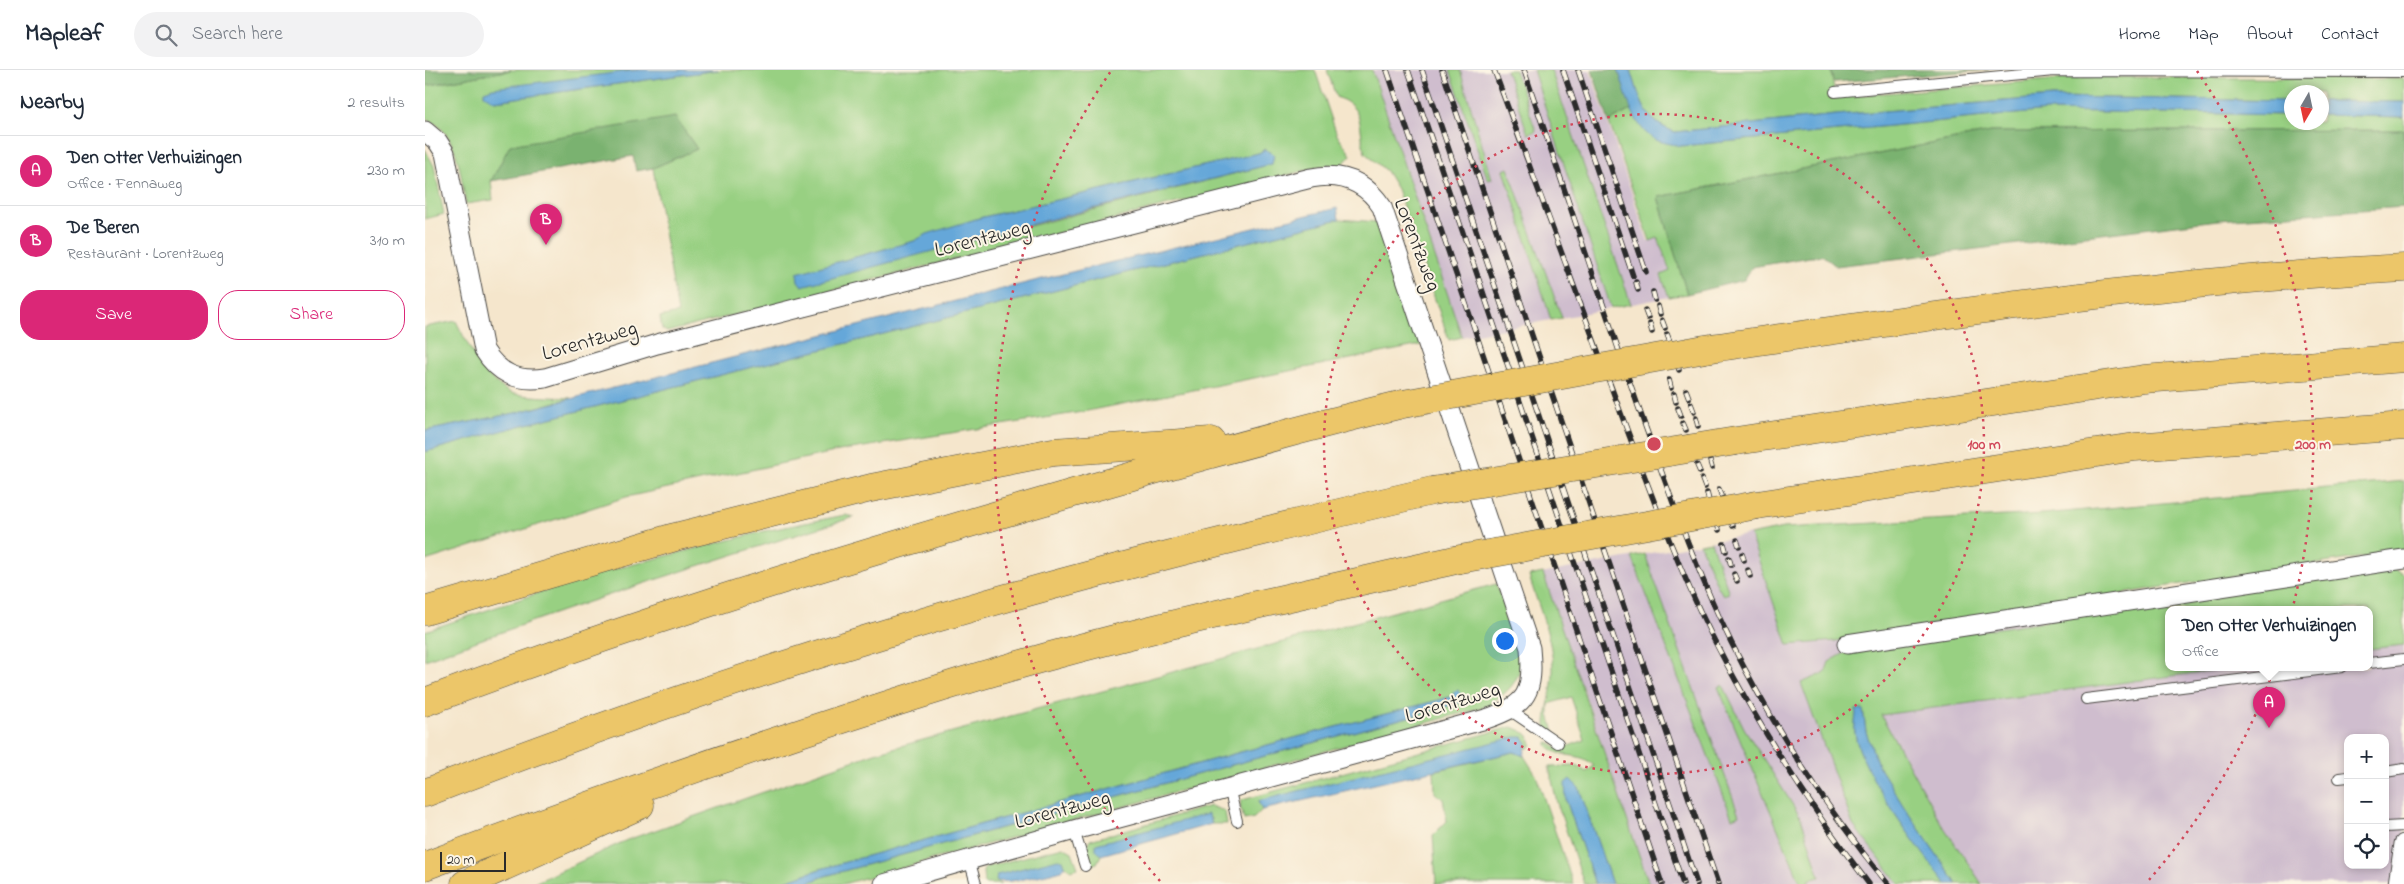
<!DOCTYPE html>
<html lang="en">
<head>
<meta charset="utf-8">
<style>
  :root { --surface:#fff; --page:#f2f2f3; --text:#1f2937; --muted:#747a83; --line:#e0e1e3; --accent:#db2777 }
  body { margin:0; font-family:"Indie Flower",sans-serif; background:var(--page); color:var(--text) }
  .controls { position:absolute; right:15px; bottom:15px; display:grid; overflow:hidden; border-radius:10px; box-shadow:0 2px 8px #0003 }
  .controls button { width:45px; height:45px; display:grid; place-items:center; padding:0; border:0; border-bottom:1px solid var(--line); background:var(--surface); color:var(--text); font:25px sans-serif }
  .compass { position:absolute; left:1859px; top:15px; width:45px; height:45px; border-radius:50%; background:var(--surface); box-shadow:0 2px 8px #0003; rotate:189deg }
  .scale { position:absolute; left:15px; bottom:12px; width:66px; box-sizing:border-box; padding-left:5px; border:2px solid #2b2b2b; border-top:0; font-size:14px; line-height:18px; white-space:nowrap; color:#2b2b2b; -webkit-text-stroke:4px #fcf5e5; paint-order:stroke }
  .you { position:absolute; left:1079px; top:570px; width:18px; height:18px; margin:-12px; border:4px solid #fff; border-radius:50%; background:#1a73e8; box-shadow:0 0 0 8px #1a73e833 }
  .badge { display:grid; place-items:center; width:32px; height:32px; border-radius:50%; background:var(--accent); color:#fff; font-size:16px; font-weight:700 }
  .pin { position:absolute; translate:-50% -41px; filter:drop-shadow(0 1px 2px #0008) }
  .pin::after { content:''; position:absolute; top:26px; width:18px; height:15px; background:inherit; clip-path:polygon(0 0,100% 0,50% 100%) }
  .popup { position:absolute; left:1740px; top:536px; width:208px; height:65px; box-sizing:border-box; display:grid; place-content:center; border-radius:10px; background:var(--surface); filter:drop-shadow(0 1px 4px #0005); font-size:16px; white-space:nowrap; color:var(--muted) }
  .popup b { font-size:19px; color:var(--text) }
  .popup::after { content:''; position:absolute; left:50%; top:100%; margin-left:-10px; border:10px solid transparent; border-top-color:var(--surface) }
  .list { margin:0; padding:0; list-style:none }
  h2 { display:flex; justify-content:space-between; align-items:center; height:65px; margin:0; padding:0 20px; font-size:21px }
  h2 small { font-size:16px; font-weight:400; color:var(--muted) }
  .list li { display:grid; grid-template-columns:32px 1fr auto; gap:15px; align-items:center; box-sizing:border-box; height:70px; padding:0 20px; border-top:1px solid var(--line) }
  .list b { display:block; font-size:19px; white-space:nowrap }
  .list p { margin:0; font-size:16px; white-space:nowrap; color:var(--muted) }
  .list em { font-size:16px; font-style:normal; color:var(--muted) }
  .actions { display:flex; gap:10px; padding:15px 20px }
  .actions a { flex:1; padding:11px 0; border:1px solid var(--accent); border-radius:20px; text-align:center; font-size:18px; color:var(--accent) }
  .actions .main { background:var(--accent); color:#fff }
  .icon { flex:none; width:28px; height:28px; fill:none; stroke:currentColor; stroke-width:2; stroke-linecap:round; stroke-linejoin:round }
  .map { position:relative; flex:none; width:1979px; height:814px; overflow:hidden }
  header { display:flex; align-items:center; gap:30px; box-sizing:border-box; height:70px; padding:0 25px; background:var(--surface); border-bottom:1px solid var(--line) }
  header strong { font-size:24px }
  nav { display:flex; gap:28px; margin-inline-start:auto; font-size:18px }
  .search { width:350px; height:45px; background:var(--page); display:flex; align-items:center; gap:12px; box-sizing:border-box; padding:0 18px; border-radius:28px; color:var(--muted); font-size:19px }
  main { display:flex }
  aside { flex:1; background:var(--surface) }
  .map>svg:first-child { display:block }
</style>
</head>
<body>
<header>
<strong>Mapleaf</strong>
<div class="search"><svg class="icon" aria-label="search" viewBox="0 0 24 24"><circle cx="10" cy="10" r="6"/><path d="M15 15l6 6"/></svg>Search here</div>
<nav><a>Home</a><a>Map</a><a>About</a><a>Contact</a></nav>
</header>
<main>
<aside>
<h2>Nearby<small>2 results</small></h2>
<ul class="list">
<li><span class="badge">A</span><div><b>Den Otter Verhuizingen</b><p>Office · Fennaweg</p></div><em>230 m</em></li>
<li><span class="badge">B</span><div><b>De Beren</b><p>Restaurant · Lorentzweg</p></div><em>310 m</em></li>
</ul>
<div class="actions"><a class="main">Save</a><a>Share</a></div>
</aside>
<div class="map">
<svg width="1979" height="814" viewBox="0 0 1979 814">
  <rect width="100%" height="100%" fill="#fcf5e5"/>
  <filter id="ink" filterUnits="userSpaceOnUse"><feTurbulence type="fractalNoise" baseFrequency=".02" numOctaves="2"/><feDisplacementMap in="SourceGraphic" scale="10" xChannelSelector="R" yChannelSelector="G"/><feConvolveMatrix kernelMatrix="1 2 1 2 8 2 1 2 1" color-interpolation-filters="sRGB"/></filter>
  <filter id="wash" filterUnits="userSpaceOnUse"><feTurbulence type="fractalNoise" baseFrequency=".0096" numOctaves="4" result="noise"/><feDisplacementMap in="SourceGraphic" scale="20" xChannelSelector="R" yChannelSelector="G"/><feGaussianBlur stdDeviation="1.12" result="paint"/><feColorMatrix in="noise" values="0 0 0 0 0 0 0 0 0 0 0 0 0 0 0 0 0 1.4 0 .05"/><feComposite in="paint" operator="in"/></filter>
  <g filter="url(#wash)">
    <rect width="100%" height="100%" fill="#f5e6cc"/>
    <g fill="#cfbdce" fill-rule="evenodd">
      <path d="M947 0H1165L1223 171 1233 168 1245 202 1236 205 1244 227 1037 267Z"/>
      <path d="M1358 458 1744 597H1944V556L1979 552V814H1532L1513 787 1505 793 1522 814H1224L1158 618 1105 506ZM1923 668H1960V795H1923Z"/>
    </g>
    <g fill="#98d082" stroke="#627e56" fill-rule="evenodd">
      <path d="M86 0H214L70 31 293 0H890L912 65 926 85 916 96 902 95 242 262 237 259 235 247 253 243 228 98 272 79 250 47 66 111 68 130 41 134C35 104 34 61 0 48V16ZM840 79 849 85 847 94 539 173 373 210V203L489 171 554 148 834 83Z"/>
      <path d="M902 0H947L1037 267 1024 270 972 119 961 101 940 83C933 58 941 37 911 27Z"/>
      <path d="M1025 0H1035L1067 109 1063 110Z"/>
      <path d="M1081 0H1090L1111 61 1103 64Z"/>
      <path d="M1108 0H1126L1206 234 1186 238Z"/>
      <path d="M1206 0H1406L1410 27 1663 7 1979 9V32L1897 31 1896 22H1866V31L1628 27 1411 45 1250 62C1217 50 1216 30 1206 0Z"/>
      <path d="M1207 39 1216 56 1256 76 1622 41 1866 45V52H1896L1897 45 1979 47V60L1566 62 1233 127 1262 224 1244 227 1236 205 1245 201 1233 168 1225 171 1184 52Z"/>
      <path d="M0 79 9 96 19 144 0 149Z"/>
      <path d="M1083 98 1137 248 1126 250 1079 100Z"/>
      <path d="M914 149 953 152 996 275 657 342 414 381 201 427 0 491V382L94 356Z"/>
      <path d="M31 251C44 277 58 307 84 322 93 327 133 327 146 328L90 343 0 361V257Z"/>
      <path d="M1979 411V481L1750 515 1410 571 1363 575 1325 465 1358 458 1617 444Z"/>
      <path d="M420 445 430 447C285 491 142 537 0 590V561L170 504 340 461Z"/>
      <path d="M1286 472 1304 523 1298 525 1293 517 1275 474Z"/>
      <path d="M1220 484 1314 745 1307 748 1207 487Z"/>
      <path d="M1966 498 1979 505V575L1944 579V539H1744V597H1814L1456 645 1516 753 1557 814H1532L1479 737 1453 695 1441 662 1438 640H1432C1431 647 1429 656 1430 663 1435 702 1496 782 1522 814H1474L1428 755 1376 613 1400 603 1404 592 1423 581Z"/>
      <path d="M1118 503 1224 814H1187L1154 718 1141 730 1170 814H1159L1132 733 1124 697 1152 696 1161 702 1169 696C1154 680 1136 691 1122 675V672L1135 679 1160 670 1146 627 1124 634V645L1131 668 1121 661C1120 639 1128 621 1128 600 1128 569 1113 536 1104 506Z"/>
      <path d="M1071 514C1087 556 1120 604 1066 632L1067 635 418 814H380L400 806 1038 632 1033 621 1029 622 1030 626 812 683 392 800 352 814H107L202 770 450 683Z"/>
      <path d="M1298 615 1319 658 1376 748 1395 807 1383 810 1384 814H1376L1293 617Z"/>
      <path d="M1086 657C1096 660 1105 663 1107 675L1102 679V673L833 731 837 740 829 748 819 750 815 735 817 730Z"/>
      <path d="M1089 682 1099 686 1111 705 1148 814H1011L1008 765 1022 751 1018 729 1010 723 1009 701Z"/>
      <path d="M785 736 800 741 802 754H787L786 748 671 780 676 785 672 793 666 795 661 777 665 770Z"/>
      <path d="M638 777 647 782 653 798 646 800 640 796 638 790 571 811 576 814H559L558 801 561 797Z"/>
    </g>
    <g fill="#7ab270" stroke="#526e4e">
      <path d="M0 0H86L0 16Z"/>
      <path d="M1167 0H1193L1207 39 1184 52Z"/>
      <path d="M1406 0H1564L1411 12H1408Z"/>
      <path d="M250 47 272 79 228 98 211 101 208 86 66 111 85 75Z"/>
      <path d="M1979 60V137L1793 150 1411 196 1397 185 1327 197 1319 210 1262 224 1233 127 1566 62Z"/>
    </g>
    <g fill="#65a7d9" stroke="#486982">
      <path d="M213 0H293L70 31 59 25V21L68 18Z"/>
      <path d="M1193 0H1206C1216 30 1217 50 1250 62L1411 45 1628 27 1866 31V45L1622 41 1256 76C1248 74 1236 73 1229 69 1207 56 1201 22 1193 0Z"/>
      <path d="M1897 31 1979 32V47L1897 45Z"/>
      <path d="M840 79 849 85 847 94 627 149 377 216 373 211 372 203 489 171 502 164 554 148 834 83Z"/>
      <path d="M912 138 914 149 94 356 0 382V361L90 343 609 211Z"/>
      <path d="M1033 620 1039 630 1038 632 400 806 380 814H352L392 800 812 683 1029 626 1028 622Z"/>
      <path d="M1438 639 1441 662 1453 695 1479 737 1532 814H1522C1496 782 1435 702 1430 663 1429 656 1431 647 1431 640Z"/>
      <path d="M1090 667H1098L1102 673 1099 686 1089 682 837 740 833 731Z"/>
      <path d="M1145 709 1154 718 1187 814H1170L1141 730 1140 713Z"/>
      <path d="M783 744 787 754 676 785 671 780V774Z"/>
      <path d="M633 789 638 790 640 796 637 800C622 804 584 814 571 811L572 805Z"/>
    </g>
  </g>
  <g filter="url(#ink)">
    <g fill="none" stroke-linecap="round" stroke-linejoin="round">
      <defs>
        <g id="service">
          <path d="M1410 22 1629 1 1979 2"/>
          <path d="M1944 593 1979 589"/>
          <path d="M1661 629 1917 597"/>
          <path d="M1086 641 1133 673"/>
          <path d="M1960 702 1979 699"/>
          <path d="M1914 708 1923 707"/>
          <path d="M804 717 812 751"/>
          <path d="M1960 757 1979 756"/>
          <path d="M649 760 660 796"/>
          <path d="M544 789 551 814"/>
        </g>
        <g id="minor">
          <path d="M0 61 13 72 20 83 59 280C74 304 92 312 120 308L232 274 886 108C916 102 940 111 957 137L1105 578C1109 622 1103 635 1061 649L649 760 459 814"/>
          <path d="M1422 574 1979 489"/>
          <path d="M1973 814 1979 774"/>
        </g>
        <g id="motorway">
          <path d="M1280 279C1512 245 1745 210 1979 198"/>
          <path d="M1311 371 1719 309 1979 288"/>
          <path d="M1332 435 1710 377 1979 356"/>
          <path d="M0 541 250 467 446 418 628 382 786 371"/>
          <path d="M0 632C192 559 389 498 586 441 717 403 846 366 978 334"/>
          <path d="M0 723C159 661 321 605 485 556 657 504 832 462 1007 421"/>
          <path d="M0 796C170 732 342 672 516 618 684 565 858 529 1030 490"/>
          <path d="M40 814 215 735"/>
        </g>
      </defs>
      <use href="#service" stroke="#494743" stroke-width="12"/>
      <use href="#minor" stroke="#494743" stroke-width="21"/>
      <use href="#motorway" stroke="#494743" stroke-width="29"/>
      <use href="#service" stroke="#fff" stroke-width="10"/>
      <use href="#minor" stroke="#fff" stroke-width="19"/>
      <use href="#motorway" stroke="#ecc669" stroke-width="28"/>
      <defs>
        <g id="rail">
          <path d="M962 0 1237 814"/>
          <path d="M983 0 1258 814"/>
          <path d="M997 0 1272 814"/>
          <path d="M1017 0 1293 814"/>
          <path d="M1069 0C1114 119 1156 238 1201 357 1227 426 1252 495 1285 562 1330 651 1383 735 1444 814"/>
          <path d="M1099 0C1139 117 1177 234 1218 350 1245 425 1271 500 1306 572 1349 658 1402 740 1463 814"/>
          <path d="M1138 0 1208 206"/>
          <path d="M1153 0 1221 202"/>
          <path d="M1211 212 1213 220"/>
          <path d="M1228 222 1230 230"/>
          <path d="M1233 236 1235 244"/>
          <path d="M1220 240 1223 248"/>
          <path d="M1237 250 1240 258"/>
          <path d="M1225 254 1227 262"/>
          <path d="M1242 264 1245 272"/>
          <path d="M1234 282 1237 290"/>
          <path d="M1252 292 1254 300"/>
          <path d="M1244 310 1246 318"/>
          <path d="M1261 320 1264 328"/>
          <path d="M1249 324 1251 332"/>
          <path d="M1266 334 1269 342"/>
          <path d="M1253 338 1256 346"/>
          <path d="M1271 348 1273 356"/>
          <path d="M1258 353 1261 360"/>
          <path d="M1263 367 1266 375"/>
          <path d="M1280 377 1283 384"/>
          <path d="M1285 391 1287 398"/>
          <path d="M1272 395 1275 402"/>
          <path d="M1277 409 1280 417"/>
          <path d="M1294 419 1297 426"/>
          <path d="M1282 423 1284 431"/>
          <path d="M1299 433 1302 441"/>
          <path d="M1287 437 1289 445"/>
          <path d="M1305 448 1308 456"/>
          <path d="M1292 452 1294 460"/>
          <path d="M1312 470 1314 476"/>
          <path d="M1299 474 1301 481"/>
          <path d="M1317 484 1319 490"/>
          <path d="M1304 488 1306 495"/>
          <path d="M1323 500 1325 506"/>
          <path d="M1309 504 1312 511"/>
        </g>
      </defs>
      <use href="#rail" stroke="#2b2b2b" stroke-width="5.5"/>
      <use href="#rail" stroke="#fcf5e5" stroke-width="4" stroke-dasharray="11" stroke-linecap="butt"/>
      <defs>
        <g id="motorway-bridge">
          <path d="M978 334 1280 279"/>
          <path d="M1007 421 1311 371"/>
          <path d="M1030 490 1332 435"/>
        </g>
      </defs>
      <use href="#motorway-bridge" stroke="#494743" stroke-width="29" stroke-linecap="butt"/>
      <use href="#motorway-bridge" stroke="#ecc669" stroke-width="28"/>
    </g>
  </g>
  <g fill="none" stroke="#d1495b" stroke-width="2.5" stroke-dasharray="2.5 5">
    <circle cx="1229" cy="374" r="330"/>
    <path d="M735 811A659 659 0 0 1 686 1M1772 1A659 659 0 0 1 1723 811"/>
  </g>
  <g text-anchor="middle" stroke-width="4" stroke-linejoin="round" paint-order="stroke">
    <g font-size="22" fill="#2b2b2b" stroke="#fcf5e5">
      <text transform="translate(557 167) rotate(-14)" y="8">Lorentzweg</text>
      <text transform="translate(994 174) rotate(69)" y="8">Lorentzweg</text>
      <text transform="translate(164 269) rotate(-16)" y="8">Lorentzweg</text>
      <text transform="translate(1027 631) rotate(-17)" y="8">Lorentzweg</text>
      <text transform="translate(637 738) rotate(-15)" y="8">Lorentzweg</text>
    </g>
  </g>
  <circle cx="1229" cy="374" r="8" fill="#d1495b" stroke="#fcf5e5" stroke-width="2.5"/>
  <g font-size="15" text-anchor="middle" font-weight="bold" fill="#d1495b" stroke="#fcf5e5" stroke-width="4" stroke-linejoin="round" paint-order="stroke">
    <text x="1559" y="379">100 m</text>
    <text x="1888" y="379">200 m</text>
  </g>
</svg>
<div class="controls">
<button>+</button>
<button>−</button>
<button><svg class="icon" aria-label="locate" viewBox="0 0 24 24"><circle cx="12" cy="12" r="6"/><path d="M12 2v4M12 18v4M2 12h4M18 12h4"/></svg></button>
</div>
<svg class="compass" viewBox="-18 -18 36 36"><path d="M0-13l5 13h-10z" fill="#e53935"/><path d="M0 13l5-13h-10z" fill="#747a83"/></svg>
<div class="scale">20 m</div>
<div class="you"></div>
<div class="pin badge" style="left:1844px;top:658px">A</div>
<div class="popup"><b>Den Otter Verhuizingen</b>Office</div>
<div class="pin badge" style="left:121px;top:175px">B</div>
</div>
</main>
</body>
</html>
